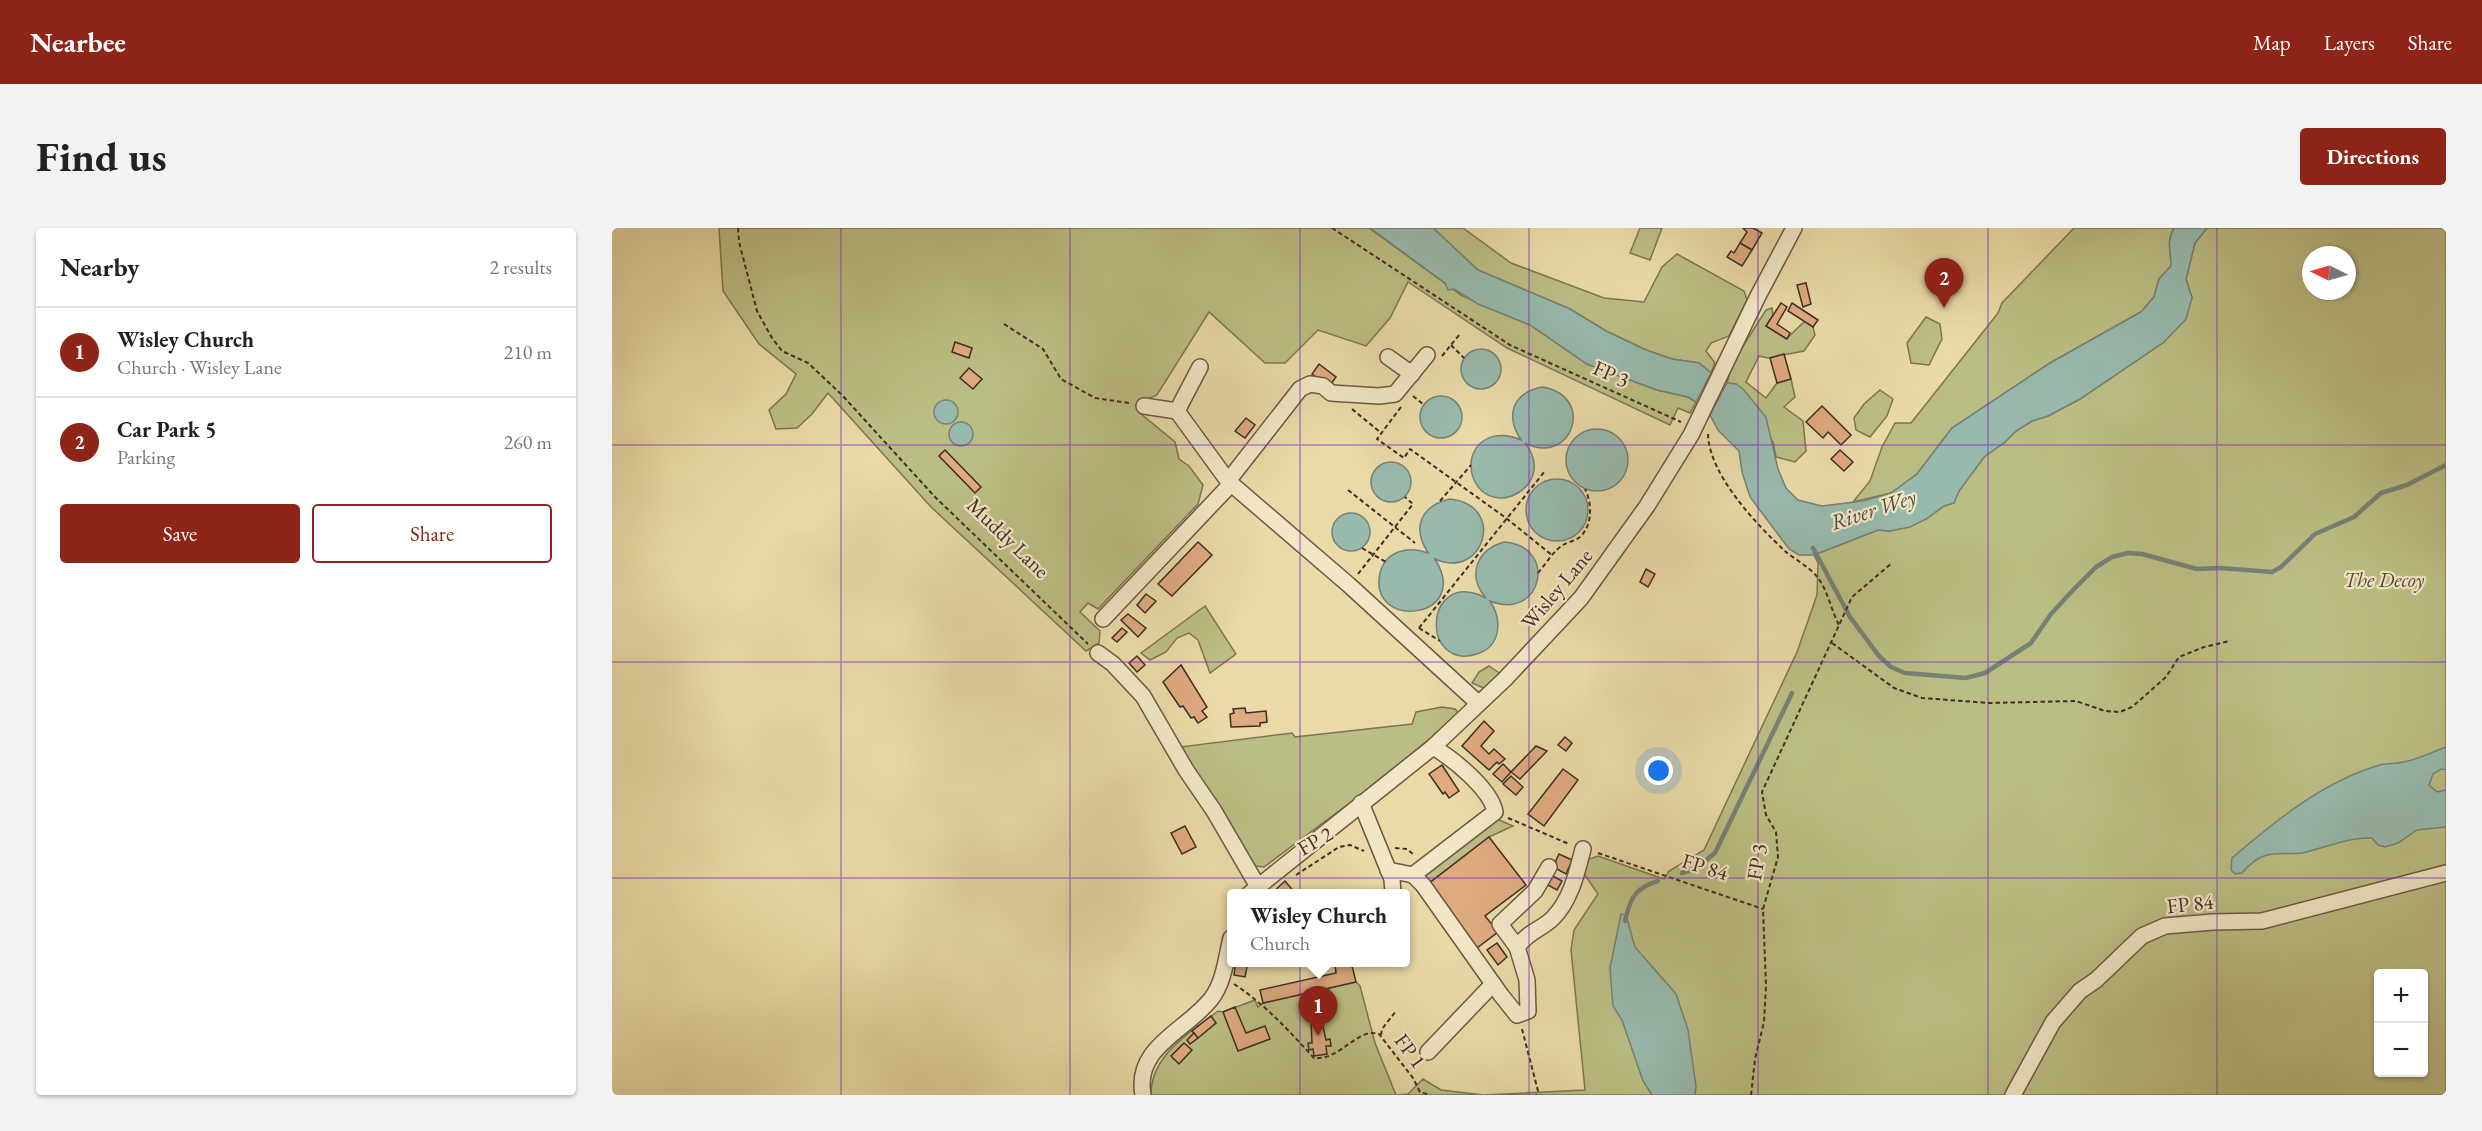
<!DOCTYPE html>
<html lang="en">
<head>
<meta charset="utf-8">
<style>
  :root { --surface:#fff; --page:#f2f2f2; --text:#222; --muted:#767676; --line:#e0e0e0; --accent:#8f2418 }
  body { margin:0; font-family:"EB Garamond",serif; background:var(--page); color:var(--text) }
  .controls { position:absolute; right:18px; bottom:18px; display:grid; overflow:hidden; border-radius:6px; box-shadow:0 2px 4px #0004 }
  .controls button { width:54px; height:54px; display:grid; place-items:center; padding:0; border:0; border-bottom:2px solid var(--line); background:var(--surface); color:var(--text); font:30px sans-serif }
  .compass { position:absolute; left:1690px; top:18px; width:54px; height:54px; border-radius:50%; background:var(--surface); box-shadow:0 2px 4px #0004; rotate:275deg }
  .you { position:absolute; left:1047px; top:543px; width:21px; height:21px; margin:-15px; border:4px solid #fff; border-radius:50%; background:#1a73e8; box-shadow:0 0 0 9px #1a73e833 }
  .badge { display:grid; place-items:center; width:39px; height:39px; border-radius:50%; background:var(--accent); color:#fff; font-size:20px; font-weight:700 }
  .pin { position:absolute; translate:-50% -50px; filter:drop-shadow(0 2px 3px #0008) }
  .pin::after { content:''; position:absolute; top:32px; width:21px; height:18px; background:inherit; clip-path:polygon(0 0,100% 0,50% 100%) }
  .popup { position:absolute; left:615px; top:661px; width:183px; height:78px; box-sizing:border-box; display:grid; place-content:center; border-radius:6px; background:var(--surface); filter:drop-shadow(0 2px 4px #0005); font-size:20px; white-space:nowrap; color:var(--muted) }
  .popup b { font-size:22px; color:var(--text) }
  .popup::after { content:''; position:absolute; left:50%; top:100%; margin-left:-12px; border:12px solid transparent; border-top-color:var(--surface) }
  .list { margin:0; padding:0; list-style:none }
  h2 { display:flex; justify-content:space-between; align-items:center; height:78px; margin:0; padding:0 24px; font-size:26px }
  h2 small { font-size:20px; font-weight:400; color:var(--muted) }
  .list li { display:grid; grid-template-columns:39px 1fr auto; gap:18px; align-items:center; box-sizing:border-box; height:90px; padding:0 24px; border-top:2px solid var(--line) }
  .list b { display:block; font-size:22px; white-space:nowrap }
  .list p { margin:0; font-size:20px; white-space:nowrap; color:var(--muted) }
  .list em { font-size:20px; font-style:normal; color:var(--muted) }
  .actions { display:flex; gap:12px; padding:18px 24px }
  .actions a { flex:1; padding:14px 0; border:2px solid var(--accent); border-radius:6px; text-align:center; font-size:21px; color:var(--accent) }
  .actions .main { background:var(--accent); color:#fff }
  .map { position:relative; flex:none; width:1834px; height:867px; overflow:hidden; border-radius:6px }
  header { display:flex; align-items:center; gap:36px; box-sizing:border-box; height:84px; padding:0 30px; background:var(--accent); color:#fff }
  header strong { font-size:28px }
  nav { display:flex; gap:33px; margin-inline-start:auto; font-size:21px }
  .intro { display:flex; align-items:center; justify-content:space-between; box-sizing:border-box; height:144px; padding:0 36px }
  h1 { margin:0; font-size:42px }
  .button { padding:15px 27px; border-radius:6px; background:var(--accent); color:#fff; font-size:21px; font-weight:700 }
  main { display:flex; gap:36px; padding:0 36px }
  aside { flex:1; background:var(--surface); border-radius:6px; box-shadow:0 2px 4px #0004 }
  .map>svg:first-child { display:block }
</style>
</head>
<body>
<header>
<strong>Nearbee</strong>
<nav><a>Map</a><a>Layers</a><a>Share</a></nav>
</header>
<div class="intro"><h1>Find us</h1><a class="button">Directions</a></div>
<main>
<aside>
<h2>Nearby<small>2 results</small></h2>
<ul class="list">
<li><span class="badge">1</span><div><b>Wisley Church</b><p>Church · Wisley Lane</p></div><em>210 m</em></li>
<li><span class="badge">2</span><div><b>Car Park 5</b><p>Parking</p></div><em>260 m</em></li>
</ul>
<div class="actions"><a class="main">Save</a><a>Share</a></div>
</aside>
<div class="map">
<svg width="1834" height="867" viewBox="0 0 1834 867">
  <rect width="100%" height="100%" fill="#e9daa7"/>
  <filter id="stains"><feTurbulence type="fractalNoise" baseFrequency=".00333" numOctaves="4"/><feColorMatrix values="0 0 0 0 .2 0 0 0 0 .09 0 0 0 0 .02 0 0 0 .5 -.17"/></filter>
  <radialGradient id="worn" r=".72"><stop offset=".6" stop-color="#630" stop-opacity="0"/><stop offset="1" stop-color="#630" stop-opacity=".3"/></radialGradient>
  <g fill="#bbbe84" stroke="#7e7552" stroke-width="1.5" fill-rule="evenodd">
    <path d="M107 0H757L849 67 918 97 975 136 1045 162 1076 169 1084 174 1078 185 1066 180 1058 197 895 120 796 54 778 90 754 118 706 102 673 135H653L597 84 545 167 526 175 528 185 563 214 567 231 577 238 591 257 586 276 486 381 476 375 468 384 488 403 487 415 474 423 319 279 216 165 200 186 185 200 164 201 157 182 174 166 184 146 147 116 111 63Z"/>
    <path d="M821 0H851L899 35 992 70 1032 74 1050 39 1065 26 1132 63 1135 72 1117 108 1099 115 1094 123 1103 135 1099 145 1087 135 1060 131 1034 122 994 103 958 81 866 42Z"/>
    <path d="M1028 0H1050L1038 32 1018 25Z"/>
    <path d="M1462 0H1562C1554 13 1559 24 1559 38L1547 51 1542 69 1529 84 1438 135 1340 200 1305 246 1279 265 1241 274 1258 253 1270 219 1283 195H1299L1386 85 1390 75Z"/>
    <path d="M1595 0H1834V867H539C539 827 577 805 606 783L611 784 643 772 646 779 651 775 744 754 748 758 763 815 784 867 796 866 811 851 829 862 871 867 973 862 959 722 962 702 986 666 971 644 974 632 986 628 1052 651 1057 643 1092 622 1185 424 1205 367 1206 335 1202 327 1266 302 1278 303 1314 291 1332 278 1342 275 1347 263 1372 229 1393 214 1404 203 1420 193 1436 188 1468 171 1552 114 1580 70 1574 51 1583 15ZM1699 27H1735V63H1699ZM1766 746H1812V844H1766Z"/>
    <path d="M1160 80 1161 87 1154 98 1174 111 1193 93 1201 99 1203 107 1192 123 1156 130 1147 128 1134 154 1154 170 1165 155 1179 151 1183 169 1172 179 1191 193 1194 223 1183 234 1164 229 1161 214 1124 156 1115 155 1121 134 1154 82Z"/>
    <path d="M1314 89 1328 96 1330 111 1317 137 1299 135 1295 115Z"/>
    <path d="M1268 162 1281 171 1275 188 1258 209 1244 202 1242 190 1252 176Z"/>
    <path d="M593 378 624 426 598 445 586 412 577 405 565 410 554 424 538 432 529 425Z"/>
    <path d="M877 438 889 446 874 461 860 455 867 444Z"/>
    <path d="M830 479 843 481 848 487 739 574 652 639 643 638 568 519 680 505 683 509 800 496 804 484Z"/>
    <path d="M885 591 901 598 877 609 816 656 811 649Z"/>
  </g>
  <g fill="#98baad" stroke="#768175" stroke-width="1.5">
    <path d="M758 0H821L866 42 958 81 994 103 1034 122 1060 131 1087 135 1099 145 1084 174 1076 169 1045 162 975 136 918 97 866 76 842 61 836 62 833 55Z"/>
    <path d="M1562 0H1595L1583 15 1574 51 1580 70 1574 91 1552 114 1468 171 1436 188 1420 193 1404 203 1393 214 1372 229 1347 263 1342 275 1332 278 1314 291 1298 299 1278 303 1266 302 1202 327H1187L1177 321 1138 269 1130 244 1127 223 1106 202 1098 187 1115 155 1124 156 1131 161 1154 189 1166 241 1174 260 1186 272 1210 278 1251 273 1279 265 1305 246 1340 200 1438 135 1529 84 1542 69 1547 51 1559 38C1559 24 1554 13 1562 0Z"/>
    <circle cx="869" cy="141" r="20"/>
    <path d="M930 159C984 167 961 239 913 215 946 256 881 293 862 252 859 245 858 237 860 229 867 207 890 203 909 212 893 188 900 165 930 159Z"/>
    <circle cx="829" cy="189" r="21"/>
    <circle cx="334" cy="184" r="12"/>
    <circle cx="349" cy="206" r="12"/>
    <circle cx="985" cy="232" r="31"/>
    <circle cx="779" cy="254" r="20"/>
    <circle cx="945" cy="282" r="31"/>
    <path d="M838 271C895 277 872 353 823 331 861 392 755 403 768 345 774 322 797 318 816 325 800 300 808 278 838 271Z"/>
    <circle cx="739" cy="304" r="19"/>
    <path d="M892 314C947 318 930 394 878 373 890 391 890 418 865 426 807 444 812 338 874 370 855 348 864 322 892 314Z"/>
    <path d="M1834 519V542L1829 541 1821 546 1817 557 1825 564 1834 562V599L1805 602 1786 615 1773 619 1766 617 1760 610C1736 609 1713 620 1690 625 1678 627 1664 623 1652 628 1643 631 1637 637 1630 645L1623 646 1619 642 1620 630C1663 593 1712 553 1768 537 1775 535 1783 536 1791 534 1805 532 1820 524 1834 519Z"/>
    <path d="M1009 686 1014 687 1023 719 1064 766 1076 802 1084 858 1083 867H1040L1031 853 1010 792 1001 778 998 740Z"/>
  </g>
  <g fill="none" stroke-linecap="round" stroke-linejoin="round">
    <g stroke="#768175" stroke-width="4.5">
      <path d="M1201 320 1238 389 1267 428 1279 439 1293 445 1354 450 1373 445 1419 415 1439 386 1462 361 1484 339 1500 329 1516 325 1530 326 1585 341 1608 340 1660 344 1669 339 1703 306 1742 289 1769 265 1795 257 1834 237"/>
      <path d="M1070 645 1083 641 1103 625 1180 465"/>
      <path d="M1013 693C1018 670 1023 660 1046 653"/>
    </g>
  </g>
  <g fill="#deaa80" stroke="#422c21" stroke-width="1.5">
    <path d="M1131 0H1141L1150 5 1140 22 1128 15 1135 4Z"/>
    <path d="M1128 15 1140 22 1130 38 1115 29 1119 23 1122 25Z"/>
    <path d="M1194 55 1199 76 1191 79 1185 57Z"/>
    <path d="M1169 75 1175 79 1165 96 1178 105 1175 111 1154 98Z"/>
    <path d="M1180 75 1206 92 1201 99 1176 83Z"/>
    <path d="M343 114 360 120 357 130 340 124Z"/>
    <path d="M1172 126 1179 151 1165 155 1158 130Z"/>
    <path d="M707 136 724 149 717 159 700 146Z"/>
    <path d="M357 140 370 151 361 161 348 150Z"/>
    <path d="M1210 178 1239 207 1229 217 1216 204 1211 210 1194 194Z"/>
    <path d="M634 190 643 197 633 210 623 203Z"/>
    <path d="M333 222 369 259 363 265 327 228Z"/>
    <path d="M1228 222 1241 234 1232 243 1219 231Z"/>
    <path d="M586 314 600 327 560 368 546 356Z"/>
    <path d="M1034 341 1043 346 1036 359 1028 354Z"/>
    <path d="M534 366 544 373 533 385 525 377Z"/>
    <path d="M516 386 534 400 526 409 509 392Z"/>
    <path d="M510 400 515 404 505 414 500 410Z"/>
    <path d="M525 428 533 437 525 444 517 435Z"/>
    <path d="M569 437 595 479 590 483 595 489 586 495 582 489 579 490 571 478 568 479 551 454Z"/>
    <path d="M633 480 634 485 654 483 655 494 648 495V498L619 499 618 486 622 485 621 481Z"/>
    <path d="M872 493 882 503 869 518 877 526 882 521 893 531 887 536 885 534 877 542 850 518Z"/>
    <path d="M953 509 960 515 954 523 946 517Z"/>
    <path d="M924 518 935 523 908 551 899 544Z"/>
    <path d="M891 536 899 544 890 554 881 546Z"/>
    <path d="M830 537 847 563 837 570 833 564 831 566 817 546Z"/>
    <path d="M951 541 966 552 932 598 916 586Z"/>
    <path d="M899 548 911 559 904 567 891 556Z"/>
    <path d="M573 598 584 619 570 626 559 605Z"/>
    <path d="M877 609 914 657 873 688 886 704 865 720 816 656Z"/>
    <path d="M947 626 960 632 954 646 941 639Z"/>
    <path d="M939 647 950 653 945 662 934 656Z"/>
    <path d="M673 653 684 666H659Z"/>
    <path d="M885 715 895 729 886 737 875 722Z"/>
    <path d="M624 734H636L633 749 622 747Z"/>
    <path d="M732 734H739L744 754 651 775 648 762 724 745 723 737Z"/>
    <path d="M623 779 634 805 653 798 658 811 626 823 611 784Z"/>
    <path d="M599 788 604 795 586 810 580 803Z"/>
    <path d="M709 790 714 812 718 811 719 818H714L715 826 702 828 701 821 697 822 696 815H700L699 792Z"/>
    <path d="M582 805 586 810 578 816 575 812Z"/>
    <path d="M572 815 580 822 567 836 559 828Z"/>
  </g>
  <g fill="none" stroke-linecap="round" stroke-linejoin="round">
    <defs>
      <g id="minor">
        <path d="M776 129 800 146"/>
        <path d="M588 139 565 183 616 253 737 357 866 475"/>
        <path d="M532 178 565 183"/>
        <path d="M616 253 688 161 698 156 711 158 719 165 767 168 783 166 815 127"/>
        <path d="M491 391 619 256"/>
        <path d="M486 425 501 436 531 468 574 542 602 583 645 657"/>
        <path d="M749 575 780 651 781 666"/>
        <path d="M776 642 801 647 811 657 889 767 905 787 916 783 915 752 905 719C918 702 929 702 941 690 959 672 965 644 971 621"/>
        <path d="M801 647 883 584C879 561 840 530 821 519"/>
        <path d="M637 666 821 519 893 451 969 370 1035 278 1079 207 1146 68 1182 0"/>
        <path d="M905 719 888 696 923 663 937 639"/>
        <path d="M816 824 881 756"/>
        <path d="M531 867C522 819 574 803 599 771 612 755 614 730 619 710"/>
        <path d="M1401 867 1441 794 1468 763 1484 752 1530 708 1553 698 1601 694 1650 693 1834 645"/>
      </g>
    </defs>
    <use href="#minor" stroke="#6c5842" stroke-width="18"/>
    <g stroke="#422c21" stroke-width="2" stroke-dasharray="4.5 3" stroke-linecap="butt">
      <path d="M126 0 127 14 145 83 160 110 170 123 196 135 230 167 323 269 476 416"/>
      <path d="M720 0 898 117 1069 194"/>
      <path d="M392 96 431 121 449 151 483 170 517 175"/>
      <path d="M839 117 852 130"/>
      <path d="M830 128 847 107"/>
      <path d="M801 168 812 177"/>
      <path d="M789 179 765 211 792 230 798 221 894 290 941 328"/>
      <path d="M740 181 768 204"/>
      <path d="M1096 206C1097 247 1145 297 1174 324 1184 332 1199 340 1206 350 1216 363 1219 382 1227 397"/>
      <path d="M736 262 803 315"/>
      <path d="M828 273 859 237"/>
      <path d="M750 320 774 334"/>
      <path d="M926 345C933 337 942 322 951 317 956 314 963 313 968 309 981 297 980 275 973 261"/>
      <path d="M746 346 801 276 793 269"/>
      <path d="M807 400 933 243"/>
      <path d="M807 400 828 413"/>
      <path d="M1220 415 1282 460 1310 470 1377 475 1464 473 1493 483 1508 484 1520 479 1554 449 1567 429 1592 419 1618 413"/>
      <path d="M896 590 957 616"/>
      <path d="M783 620 795 621 802 627"/>
      <path d="M986 625 1151 681"/>
      <path d="M684 647 727 619 738 617 752 623"/>
      <path d="M622 756C654 777 677 803 702 830 728 833 745 799 767 806L801 850 808 864 818 867"/>
      <path d="M910 801 926 863 924 867"/>
      <path d="M769 807 770 801 784 783"/>
      <path d="M1139 867 1143 831 1152 794 1154 758 1151 681 1166 629 1164 604 1154 587 1150 564 1240 369 1280 335"/>
    </g>
    <use href="#minor" stroke="#f1e7c6" stroke-width="15"/>
  </g>
  <path fill="none" stroke="#7b2cbf" stroke-width="1.5" stroke-opacity="0.55" d="M229 0V867M458 0V867M688 0V867M917 0V867M1146 0V867M1376 0V867M1605 0V867M0 217H1834M0 434H1834M0 650H1834"/>
  <g text-anchor="middle" stroke-width="4.5" stroke-linejoin="round" paint-order="stroke">
    <g font-size="21" fill="#422c21" stroke="#f1e7c6">
      <text transform="translate(999 146) rotate(24)" y="7">FP 3</text>
      <text transform="translate(396 310) rotate(44)" y="7">Muddy Lane</text>
      <text transform="translate(945 361) rotate(-50)" y="7">Wisley Lane</text>
      <text transform="translate(703 613) rotate(-30)" y="7">FP 2</text>
      <text transform="translate(1145 634) rotate(-80)" y="7">FP 3</text>
      <text transform="translate(1093 639) rotate(17)" y="7">FP 84</text>
      <text transform="translate(1578 676) rotate(-6)" y="7">FP 84</text>
      <text transform="translate(798 823) rotate(54)" y="7">FP 1</text>
    </g>
    <g font-size="21" font-style="italic" fill="#5a4935" stroke="#f1e7c6">
      <text x="1772" y="359">The Decoy</text>
    </g>
    <g font-size="22" font-style="italic" fill="#53483d" stroke="#f1e7c6">
      <text transform="translate(1261 281) rotate(-18)" y="8">River Wey</text>
    </g>
  </g>
  <rect width="100%" height="100%" filter="url(#stains)"/>
  <rect width="100%" height="100%" fill="url(#worn)"/>
</svg>
<div class="controls">
<button>+</button>
<button>−</button>
</div>
<svg class="compass" viewBox="-18 -18 36 36"><path d="M0-13l5 13h-10z" fill="#e53935"/><path d="M0 13l5-13h-10z" fill="#767676"/></svg>
<div class="you"></div>
<div class="pin badge" style="left:706px;top:808px">1</div>
<div class="popup"><b>Wisley Church</b>Church</div>
<div class="pin badge" style="left:1332px;top:80px">2</div>
</div>
</main>
</body>
</html>
